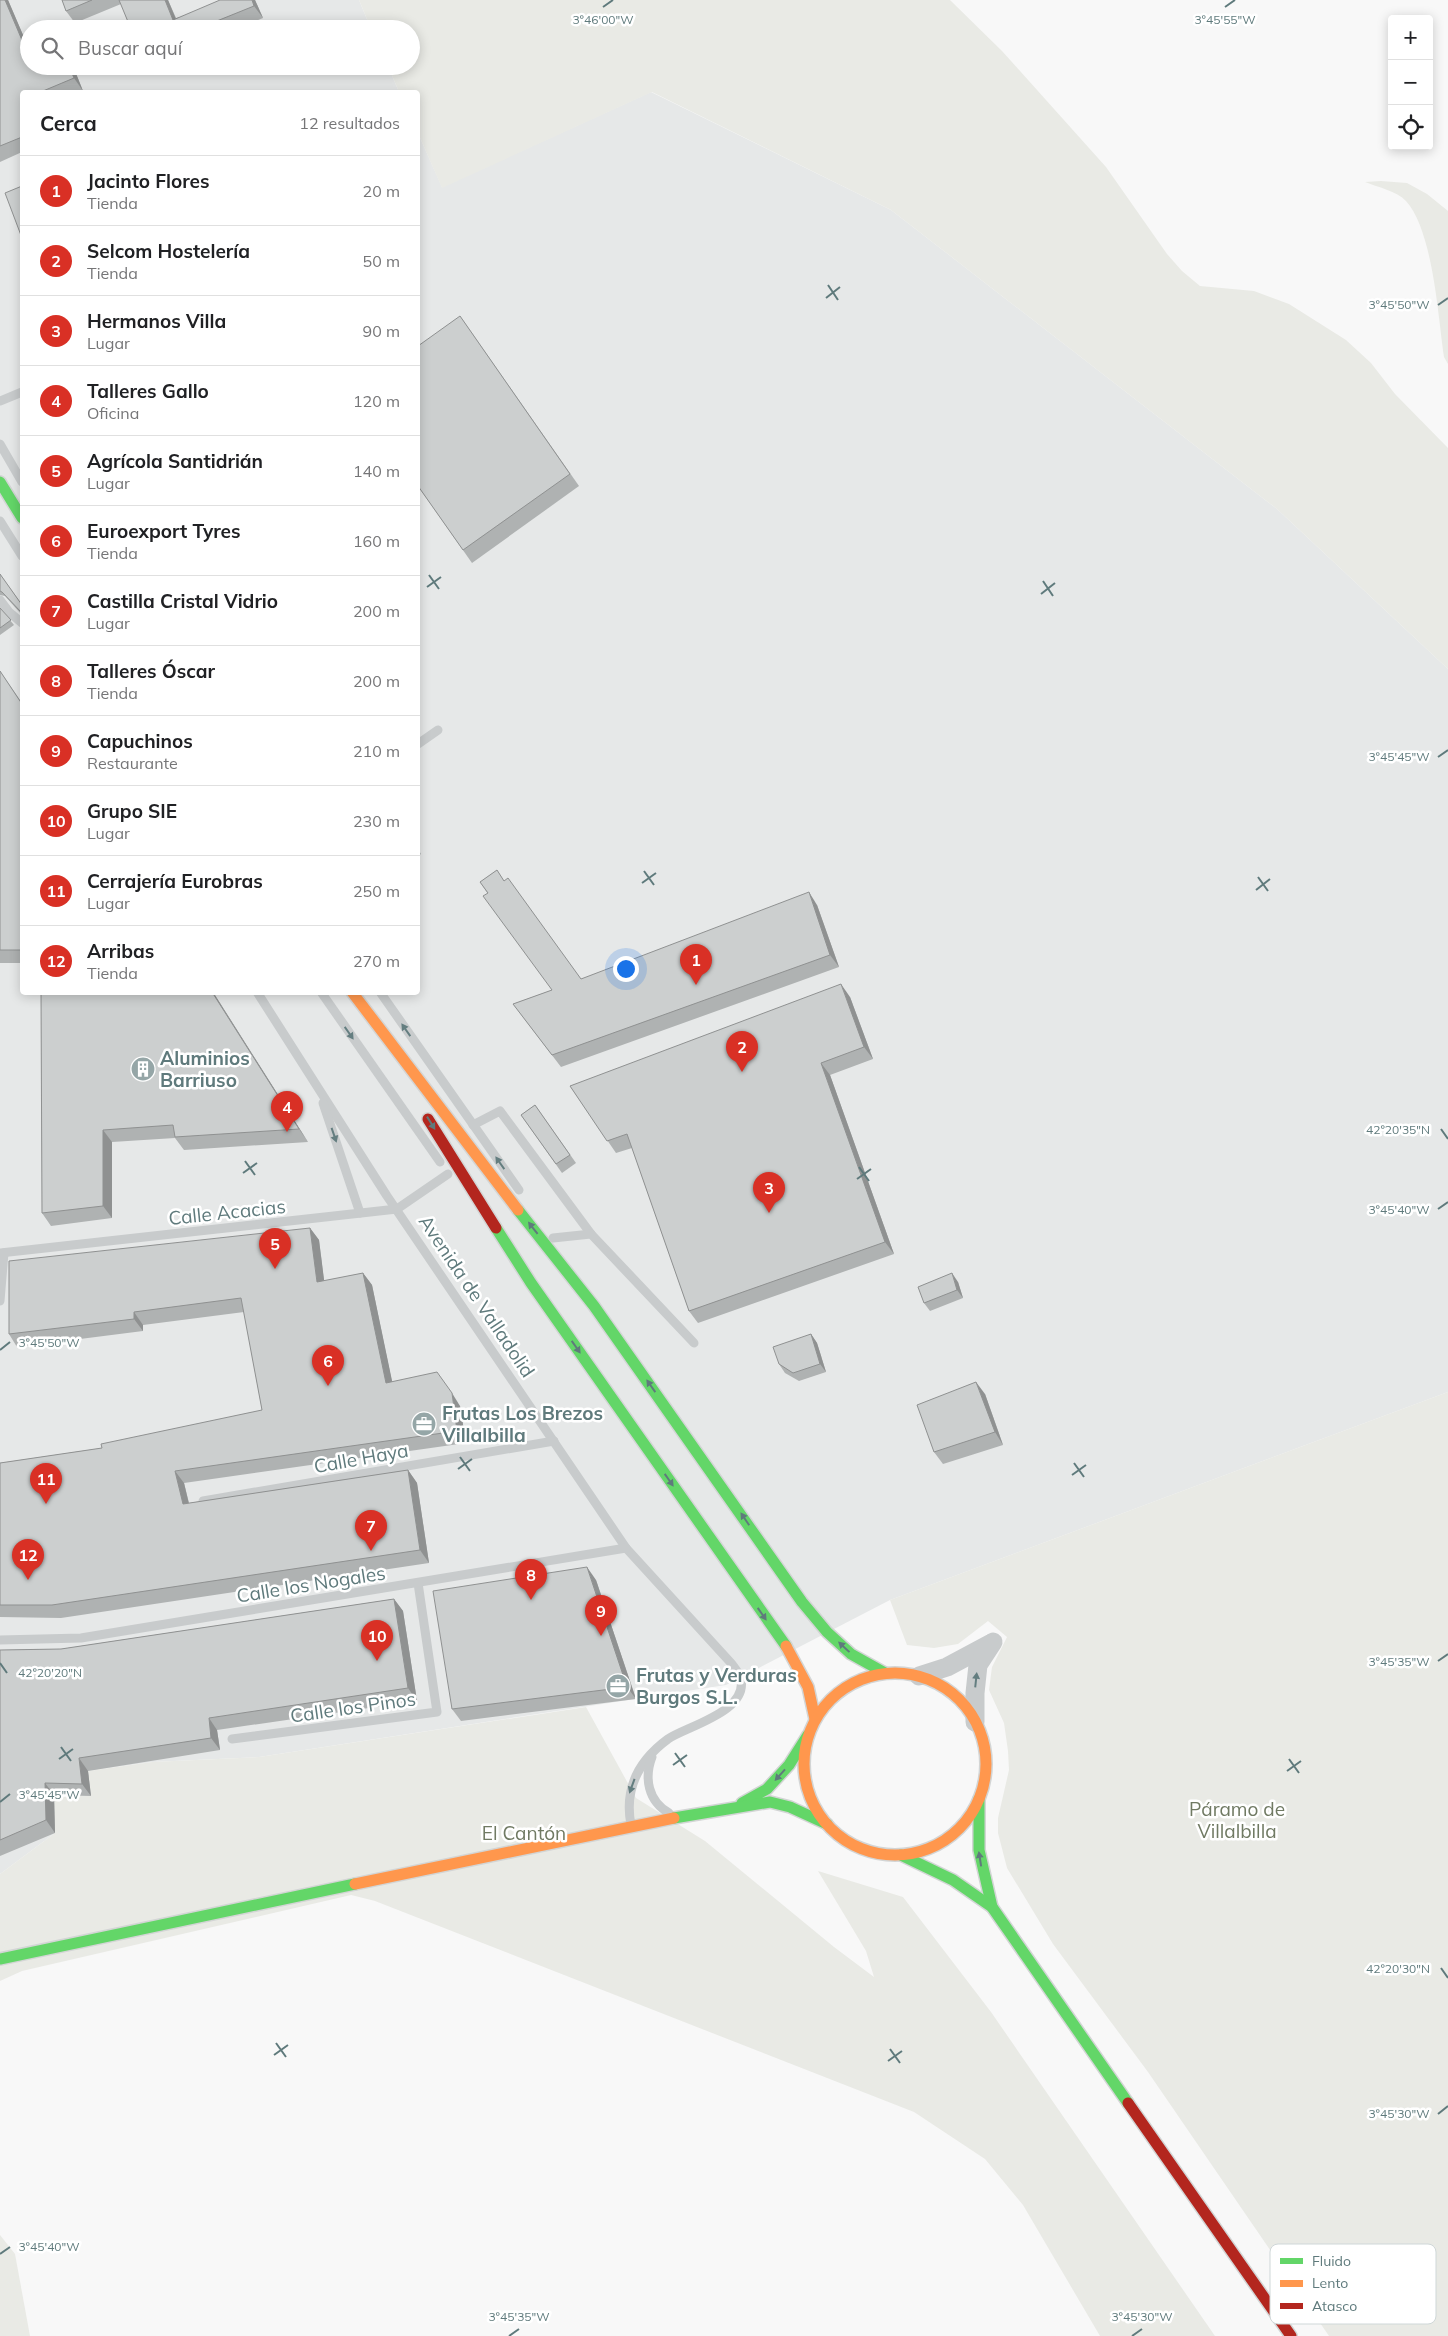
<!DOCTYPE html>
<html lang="es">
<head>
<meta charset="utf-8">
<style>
  :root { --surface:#fff; --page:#f6f6f6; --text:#202124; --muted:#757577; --line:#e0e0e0; --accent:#d93025 }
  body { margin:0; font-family:Mulish,sans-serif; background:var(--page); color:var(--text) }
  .controls { position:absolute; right:15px; top:15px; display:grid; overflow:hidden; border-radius:5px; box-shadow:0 2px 12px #0003 }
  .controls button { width:45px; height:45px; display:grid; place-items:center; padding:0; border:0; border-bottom:1px solid var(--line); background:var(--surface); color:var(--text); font:25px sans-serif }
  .you { position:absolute; left:625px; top:968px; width:18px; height:18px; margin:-12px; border:4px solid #fff; border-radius:50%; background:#1a73e8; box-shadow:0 0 0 8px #1a73e833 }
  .badge { display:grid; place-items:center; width:32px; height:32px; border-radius:50%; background:var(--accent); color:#fff; font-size:16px; font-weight:700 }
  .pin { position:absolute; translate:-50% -41px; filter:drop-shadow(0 1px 2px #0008) }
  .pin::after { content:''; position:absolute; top:26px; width:18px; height:15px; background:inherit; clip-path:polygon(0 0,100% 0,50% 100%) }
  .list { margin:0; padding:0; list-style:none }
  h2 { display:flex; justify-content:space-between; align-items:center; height:65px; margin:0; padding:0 20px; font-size:21px }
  h2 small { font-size:16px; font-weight:400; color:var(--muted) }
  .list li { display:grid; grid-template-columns:32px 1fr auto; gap:15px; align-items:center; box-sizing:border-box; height:70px; padding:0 20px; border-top:1px solid var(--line) }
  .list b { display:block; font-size:19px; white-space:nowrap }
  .list p { margin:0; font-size:16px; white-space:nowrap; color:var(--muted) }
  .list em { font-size:16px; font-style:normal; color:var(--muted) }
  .icon { flex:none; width:28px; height:28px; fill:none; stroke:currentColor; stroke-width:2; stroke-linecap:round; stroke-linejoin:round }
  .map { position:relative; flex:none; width:1448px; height:2336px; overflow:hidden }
  .search { position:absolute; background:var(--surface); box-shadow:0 2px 12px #0003; left:20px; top:20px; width:400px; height:55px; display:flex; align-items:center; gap:12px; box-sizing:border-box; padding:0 18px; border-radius:28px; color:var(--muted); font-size:19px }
  .panel { position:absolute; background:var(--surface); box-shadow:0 2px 12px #0003; left:20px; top:90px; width:400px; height:905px; border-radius:5px }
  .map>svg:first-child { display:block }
</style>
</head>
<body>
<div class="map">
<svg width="1448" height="2336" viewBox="0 0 1448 2336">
  <rect width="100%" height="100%" fill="#f8f8f8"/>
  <path fill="#e6e8e8" d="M0 0H359L371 29H29V66H388L399 92H22V992H418V133L442 187 651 92 891 210 1277 509 1448 669V1392L890 1600 726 1685 259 1757 152 1762 88 1771 91 1796 55 1833 0 1874Z"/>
  <g fill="#e9eae5">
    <path d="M359 0H950L1002 51 1106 167 1167 254 1182 271 1200 286 1254 291 1289 304 1346 340 1371 363 1395 394 1448 448V669L1277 509 891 210 652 92 442 188 418 133V92H399L388 66H411V29H371Z"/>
    <path d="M1381 181 1407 183 1427 194 1448 211V364L1444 357C1438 316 1433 231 1406 201 1397 191 1377 187 1365 182Z"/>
    <path d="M1448 1392V2336H1329L1148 2072 1053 1944 1007 1868 998 1833V1818L1009 1770 1008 1751 1004 1723 989 1690 992 1667 1007 1637 988 1621 958 1644 934 1648 907 1645 890 1600Z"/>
    <path d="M586 1707 636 1798 705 1841 834 1947 874 1977 866 1951 818 1871 903 1897 991 2012 1215 2336H1100L1023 2205 985 2159 914 2112 375 1901 351 1895 22 1971 0 1981V1874L55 1833 54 1795 91 1796 88 1771 152 1762 259 1757Z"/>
    <path d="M0 2235 15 2254 30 2336H0Z"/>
  </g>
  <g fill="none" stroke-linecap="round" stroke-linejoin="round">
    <defs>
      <g id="fast">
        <path d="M0 482 22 518"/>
        <path d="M518 1210 594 1306 802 1602 827 1632 851 1654 885 1673"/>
        <path d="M496 1228 531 1283 786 1646"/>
        <path d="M979 1799V1850L992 1907"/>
        <path d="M742 1803 767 1789 789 1765 808 1735"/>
        <path d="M674 1818 770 1802 790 1807 827 1824"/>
        <path d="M901 1855 953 1880 992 1907 1128 2103"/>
        <path d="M0 1959 355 1884"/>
      </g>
      <g id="slow">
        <path d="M352 992 518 1210"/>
        <path d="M786 1646 808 1687 815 1719"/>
        <circle cx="895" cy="1764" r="91"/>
        <path d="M355 1884 674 1818"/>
      </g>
      <g id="jam">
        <path d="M428 1119 496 1228"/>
        <path d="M1128 2103 1291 2336"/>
      </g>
    </defs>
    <use href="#fast" stroke="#d3d5d5" stroke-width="14"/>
    <use href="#slow" stroke="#d3d5d5" stroke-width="14"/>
    <use href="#jam" stroke="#d3d5d5" stroke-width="14"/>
    <g stroke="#c8cbcc" stroke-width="9">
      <path d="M0 401 22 392"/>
      <path d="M0 444 22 482"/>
      <path d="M0 521 22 556"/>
      <path d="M0 600 9 612 22 623"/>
      <path d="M418 744 438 730"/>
      <path d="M257 992 387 1196 626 1548 731 1663C734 1667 738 1672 740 1676 752 1711 687 1726 668 1739 638 1761 624 1789 631 1825"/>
      <path d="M321 992 440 1162"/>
      <path d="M380 992 519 1190"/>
      <path d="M323 1103 360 1213"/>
      <path d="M473 1125 500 1111 591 1234"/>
      <path d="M553 1238 591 1234 694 1343"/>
      <path d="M0 1253 397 1209 448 1174"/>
      <path d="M0 1301 4 1253"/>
      <path d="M203 1501 554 1441"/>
      <path d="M0 1640 81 1638 626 1548"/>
      <path d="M232 1739 437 1712 418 1583"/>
      <path d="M652 1757C644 1778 648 1801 669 1813"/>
    </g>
    <g stroke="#c8cbcc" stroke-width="19">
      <path d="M919 1676 947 1667 990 1644"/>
      <path d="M975 1722V1693L978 1665 993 1642"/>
    </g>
    <use href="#fast" stroke="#63d668" stroke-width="11"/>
    <use href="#slow" stroke="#ff974d" stroke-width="11"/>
    <use href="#jam" stroke="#b3261e" stroke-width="11"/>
  </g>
  <g fill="#afb2b2">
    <path d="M0 0H8L29 49V66H73L83 91 78 92H22V152L0 162Z"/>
    <path d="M62 0H168L176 18 255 0 263 18 236 29H131L121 4 75 23 66 11Z"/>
    <path d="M460 316 579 486 472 563 418 486Z"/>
    <path d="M0 574 22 605V615L5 596 0 595Z"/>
    <path d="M0 608 14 625 0 635Z"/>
    <path d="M0 671 22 703V963H0Z"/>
    <path d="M418 849 421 854 418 856Z"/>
    <path d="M497 870 504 881 581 979 817 905 839 967 561 1067 513 1004 552 990 480 882Z"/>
    <path d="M41 992H213L308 1142 184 1150 175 1138 112 1142V1218L51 1226 42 1213Z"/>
    <path d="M850 997 873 1059 830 1075 894 1254 698 1323 689 1311 632 1148 616 1153 570 1086Z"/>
    <path d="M535 1105 576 1163 562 1173 521 1115Z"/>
    <path d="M310 1228 319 1240 324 1281 363 1273 372 1285 392 1382 460 1406 466 1443 184 1483 189 1503 408 1470 417 1483 429 1563 61 1618 0 1617V1463L102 1448 262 1410 244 1312 143 1325V1331L17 1347 9 1334Z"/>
    <path d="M958 1282 963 1298 930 1311 924 1303Z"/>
    <path d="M811 1334 817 1343 826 1372 799 1381 785 1373 779 1364Z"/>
    <path d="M985 1394 1003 1445 943 1464 934 1452Z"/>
    <path d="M596 1580 636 1699 461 1721 452 1709Z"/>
    <path d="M394 1599 403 1611 417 1701 217 1730 220 1750 88 1771 91 1796 54 1795 55 1833 0 1856V1650L61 1649Z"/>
  </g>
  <g fill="#8f9191">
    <path d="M5 0H8L29 49V55L27 52Z"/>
    <path d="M165 0H168L180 29 173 20Z"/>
    <path d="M252 0H255L263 18 254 6Z"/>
    <path d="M69 66H73L83 91 74 78Z"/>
    <path d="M809 892 817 905 839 967 830 955Z"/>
    <path d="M841 984 850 997 873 1059 864 1047Z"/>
    <path d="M212 992H213L308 1142 299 1129Z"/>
    <path d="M821 1063 830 1075 894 1254 885 1242Z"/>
    <path d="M103 1130 112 1142V1218L103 1206Z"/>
    <path d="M310 1228 319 1240 326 1295 317 1282Z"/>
    <path d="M363 1273 372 1285 395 1395 386 1383Z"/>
    <path d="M952 1273 958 1282 963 1298 957 1290Z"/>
    <path d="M134 1312 143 1325V1331L134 1319Z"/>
    <path d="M811 1334 817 1343 826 1372 820 1364Z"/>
    <path d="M976 1382 985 1394 1003 1445 995 1432Z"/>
    <path d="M452 1393 460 1406 466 1443 457 1431Z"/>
    <path d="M408 1470 417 1483 429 1563 420 1550Z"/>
    <path d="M175 1471 184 1483 192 1517 183 1504Z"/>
    <path d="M587 1567 596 1580 636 1699 627 1687Z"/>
    <path d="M394 1599 403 1611 417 1701 408 1688Z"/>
    <path d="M209 1718 217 1730 220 1750 211 1738Z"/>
    <path d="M79 1758 88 1771 91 1796 82 1784Z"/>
    <path d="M45 1783 54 1795 55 1833 46 1820Z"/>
  </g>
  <g fill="#cccfcf" stroke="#8f9191">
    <path d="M0 0H5L27 52H29V66H69L74 78 43 91V92H22V137L0 146Z"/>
    <path d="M62 0H92L66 11Z"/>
    <path d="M119 0H165L173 20 220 0H252L254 6 197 29H131Z"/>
    <path d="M22 186V238L5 193Z"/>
    <path d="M460 316 570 474 463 550 418 486V346Z"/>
    <path d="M0 574 22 605V613L2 592 0 591Z"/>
    <path d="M0 608 11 620 0 628Z"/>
    <path d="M0 671 22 704V950H0Z"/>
    <path d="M497 870 504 881 508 878 581 979 809 892 830 955 552 1055 513 1004 552 990 483 896 488 893 480 882Z"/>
    <path d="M841 984 864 1047 821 1063 885 1242 689 1311 627 1134 607 1141 570 1086Z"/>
    <path d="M41 992H212L299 1129 175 1137 173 1125 103 1130V1206L42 1213Z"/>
    <path d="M535 1105 570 1155 556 1164 521 1115Z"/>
    <path d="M310 1228 317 1282 363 1273 386 1383 437 1372 452 1393 457 1431 175 1471 183 1504 408 1470 420 1550 52 1605H0V1463L102 1448 101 1444 262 1410 241 1298 134 1312V1319L9 1334V1261Z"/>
    <path d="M952 1273 957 1290 924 1303 918 1287Z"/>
    <path d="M811 1334 820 1364 793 1373 779 1364 773 1347Z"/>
    <path d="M976 1382 995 1432 934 1452 917 1405Z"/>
    <path d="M587 1567 627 1687 452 1709 433 1591Z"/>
    <path d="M394 1599 408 1688 209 1718 211 1738 79 1758 82 1784 45 1783 46 1820 0 1840V1650L61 1649Z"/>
  </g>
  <defs><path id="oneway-solid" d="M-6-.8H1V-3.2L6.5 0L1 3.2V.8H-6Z" transform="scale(1.25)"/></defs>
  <g fill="#647e80">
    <use href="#oneway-solid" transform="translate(406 1030) rotate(-125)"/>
    <use href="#oneway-solid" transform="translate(349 1033) rotate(55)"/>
    <use href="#oneway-solid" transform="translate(334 1135) rotate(71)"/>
    <use href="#oneway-solid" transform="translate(500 1163) rotate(-125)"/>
    <use href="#oneway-solid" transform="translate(976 1680) rotate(-84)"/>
    <use href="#oneway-solid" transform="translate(632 1786) rotate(110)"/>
  </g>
  <g fill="#5f7a7c">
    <use href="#oneway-solid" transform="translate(431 1123) rotate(58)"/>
    <use href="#oneway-solid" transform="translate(533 1228) rotate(-128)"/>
    <use href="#oneway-solid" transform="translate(576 1347) rotate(55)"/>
    <use href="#oneway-solid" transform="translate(651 1386) rotate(-125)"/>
    <use href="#oneway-solid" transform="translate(669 1480) rotate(55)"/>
    <use href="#oneway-solid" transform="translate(745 1519) rotate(-124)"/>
    <use href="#oneway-solid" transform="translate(762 1614) rotate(55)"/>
    <use href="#oneway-solid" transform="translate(844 1647) rotate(-137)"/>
    <use href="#oneway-solid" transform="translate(780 1775) rotate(132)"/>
    <use href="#oneway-solid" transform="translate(980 1859) rotate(-99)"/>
  </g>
  <path fill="none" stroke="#5f7a7c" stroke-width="2" d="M603 7 613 0M1225 7 1235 0M828 285 838 300M826 298 840 287M1438 305 1448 298M429 575 439 589M1043 581 1053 596M427 587 441 577M1041 594 1055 583M1438 757 1448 750M644 871 654 885M1258 877 1268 891M642 883 656 873M1256 890 1270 879M1441 1129 1448 1139M245 1161 255 1175M859 1167 869 1181M243 1173 257 1163M857 1179 871 1169M1438 1209 1448 1202M0 1350 10 1342M460 1457 470 1471M1074 1463 1084 1477M458 1469 472 1459M1072 1475 1086 1465M1438 1661 1448 1654M0 1663 7 1673M61 1747 71 1761M675 1753 685 1767M59 1759 73 1749M1289 1759 1299 1773M673 1765 687 1755M1287 1771 1301 1761M0 1802 10 1794M1441 1968 1448 1978M276 2043 286 2057M890 2049 900 2063M274 2055 288 2045M888 2061 902 2051M1438 2114 1448 2106M0 2254 10 2247M509 2336 519 2329M1132 2336 1142 2329"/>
  <defs>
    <symbol id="building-disc" viewBox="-11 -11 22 22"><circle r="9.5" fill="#95a6a7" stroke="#fff"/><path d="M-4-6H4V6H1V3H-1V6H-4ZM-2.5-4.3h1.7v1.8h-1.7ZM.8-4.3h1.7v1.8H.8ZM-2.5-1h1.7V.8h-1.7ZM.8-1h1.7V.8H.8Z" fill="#fff"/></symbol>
    <symbol id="office-disc" viewBox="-11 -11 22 22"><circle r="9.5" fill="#95a6a7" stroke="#fff"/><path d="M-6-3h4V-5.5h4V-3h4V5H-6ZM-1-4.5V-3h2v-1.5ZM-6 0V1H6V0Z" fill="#fff"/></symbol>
  </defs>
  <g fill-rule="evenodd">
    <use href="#building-disc" x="129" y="1055" width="28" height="28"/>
    <use href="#office-disc" x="410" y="1410" width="28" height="28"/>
    <use href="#office-disc" x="604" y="1672" width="28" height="28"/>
  </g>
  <g text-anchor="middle" stroke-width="5" stroke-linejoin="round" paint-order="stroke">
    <g font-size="19" font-weight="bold" fill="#5f7a7c" stroke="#fff" text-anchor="start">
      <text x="160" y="1065">Aluminios<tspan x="160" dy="22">Barriuso</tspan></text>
      <text x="442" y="1420">Frutas Los Brezos<tspan x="442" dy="22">Villalbilla</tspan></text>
      <text x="636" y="1682">Frutas y Verduras<tspan x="636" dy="22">Burgos S.L.</tspan></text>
    </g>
    <g font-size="19" fill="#5f7a7c" stroke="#fff">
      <text transform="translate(227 1212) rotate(-6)" y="7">Calle Acacias</text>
      <text transform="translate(477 1296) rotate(56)" y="7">Avenida de Valladolid</text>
      <text transform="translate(361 1458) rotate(-10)" y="7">Calle Haya</text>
      <text transform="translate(311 1584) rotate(-9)" y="7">Calle los Nogales</text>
      <text transform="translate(353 1707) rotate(-8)" y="7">Calle los Pinos</text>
    </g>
    <g font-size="19" fill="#707a63" stroke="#fff">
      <text x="1237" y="1816">Páramo de<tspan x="1237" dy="22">Villalbilla</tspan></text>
      <text x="524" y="1840">El Cantón</text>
    </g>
  </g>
  <rect x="1270" y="2244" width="166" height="80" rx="8" fill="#fff" stroke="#cfd7d8" stroke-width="1"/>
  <rect x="1280" y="2258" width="23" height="6" fill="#63d668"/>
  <rect x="1280" y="2280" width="23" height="7" fill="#ff974d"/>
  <rect x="1280" y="2303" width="23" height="6" fill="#b3261e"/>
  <g font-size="14" fill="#5f7a7c">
    <text x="1312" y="2266">Fluido</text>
    <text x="1312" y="2288">Lento</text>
    <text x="1312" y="2311">Atasco</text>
  </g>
  <g font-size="12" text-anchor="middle" fill="#5f7a7c" stroke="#fff" stroke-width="5" stroke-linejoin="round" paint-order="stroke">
    <text x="603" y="24">3°46'00"W</text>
    <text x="1225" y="24">3°45'55"W</text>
    <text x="1399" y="309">3°45'50"W</text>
    <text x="1399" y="761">3°45'45"W</text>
    <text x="1398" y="1134">42°20'35"N</text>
    <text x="1399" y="1214">3°45'40"W</text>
    <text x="49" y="1347">3°45'50"W</text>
    <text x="1399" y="1666">3°45'35"W</text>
    <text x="50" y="1677">42°20'20"N</text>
    <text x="49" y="1799">3°45'45"W</text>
    <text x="1398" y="1973">42°20'30"N</text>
    <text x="1399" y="2118">3°45'30"W</text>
    <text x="49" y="2251">3°45'40"W</text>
    <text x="519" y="2321">3°45'35"W</text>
    <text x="1142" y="2321">3°45'30"W</text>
  </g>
</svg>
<div class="controls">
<button>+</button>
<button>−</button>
<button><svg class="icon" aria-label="locate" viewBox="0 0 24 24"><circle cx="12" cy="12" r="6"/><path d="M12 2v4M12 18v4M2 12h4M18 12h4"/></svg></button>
</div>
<div class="you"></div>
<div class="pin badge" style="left:696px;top:985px">1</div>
<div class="pin badge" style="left:742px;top:1072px">2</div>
<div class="pin badge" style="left:769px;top:1213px">3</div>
<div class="pin badge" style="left:287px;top:1132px">4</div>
<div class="pin badge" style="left:275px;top:1269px">5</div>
<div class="pin badge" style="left:328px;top:1386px">6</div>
<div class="pin badge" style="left:371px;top:1551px">7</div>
<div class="pin badge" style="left:531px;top:1600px">8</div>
<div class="pin badge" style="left:601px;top:1636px">9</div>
<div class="pin badge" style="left:377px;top:1661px">10</div>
<div class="pin badge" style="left:46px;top:1504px">11</div>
<div class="pin badge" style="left:28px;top:1580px">12</div>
<div class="search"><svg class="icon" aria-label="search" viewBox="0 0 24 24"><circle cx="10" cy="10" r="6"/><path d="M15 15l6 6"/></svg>Buscar aquí</div>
<section class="panel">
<h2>Cerca<small>12 resultados</small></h2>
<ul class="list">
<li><span class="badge">1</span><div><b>Jacinto Flores</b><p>Tienda</p></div><em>20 m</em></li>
<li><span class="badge">2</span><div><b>Selcom Hostelería</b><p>Tienda</p></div><em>50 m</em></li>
<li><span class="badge">3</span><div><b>Hermanos Villa</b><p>Lugar</p></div><em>90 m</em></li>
<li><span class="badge">4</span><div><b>Talleres Gallo</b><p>Oficina</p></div><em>120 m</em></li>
<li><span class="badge">5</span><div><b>Agrícola Santidrián</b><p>Lugar</p></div><em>140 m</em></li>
<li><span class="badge">6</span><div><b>Euroexport Tyres</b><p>Tienda</p></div><em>160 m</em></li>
<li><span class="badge">7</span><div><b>Castilla Cristal Vidrio</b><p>Lugar</p></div><em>200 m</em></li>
<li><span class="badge">8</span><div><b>Talleres Óscar</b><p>Tienda</p></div><em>200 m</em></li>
<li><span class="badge">9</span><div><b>Capuchinos</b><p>Restaurante</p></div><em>210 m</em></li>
<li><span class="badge">10</span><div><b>Grupo SIE</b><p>Lugar</p></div><em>230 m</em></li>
<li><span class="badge">11</span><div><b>Cerrajería Eurobras</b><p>Lugar</p></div><em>250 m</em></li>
<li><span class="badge">12</span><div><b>Arribas</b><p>Tienda</p></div><em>270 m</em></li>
</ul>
</section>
</div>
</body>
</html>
